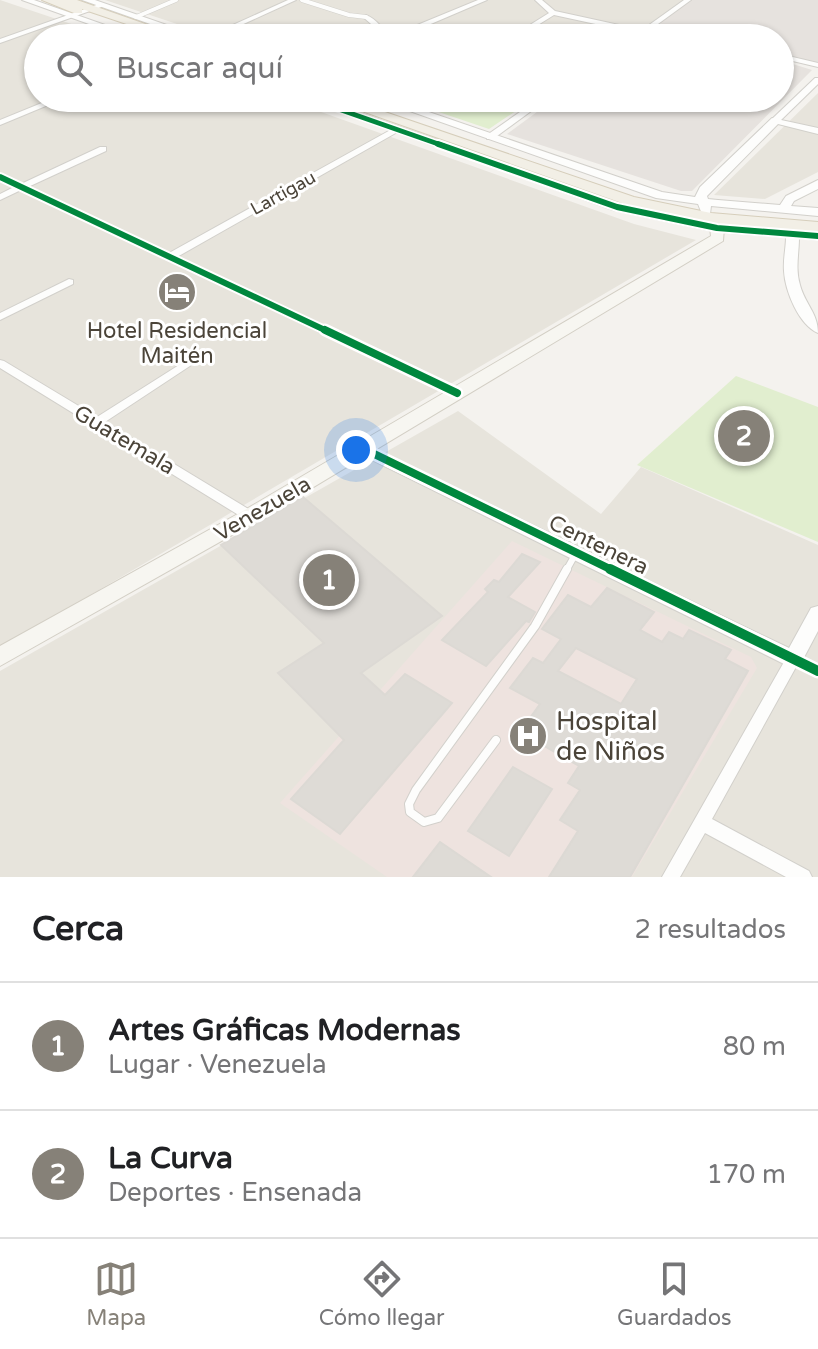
<!DOCTYPE html>
<html lang="es">
<head>
<meta charset="utf-8">
<style>
  :root { --surface:#fff; --page:#f2f2f2; --text:#202124; --muted:#757577; --line:#e0e0e0; --accent:#868178 }
  body { margin:0; font-family:"Varela Round",sans-serif; background:var(--page); color:var(--text) }
  .you { position:absolute; left:356px; top:450px; width:28px; height:28px; margin:-20px; border:6px solid #fff; border-radius:50%; background:#1a73e8; box-shadow:0 0 0 12px #1a73e833 }
  .badge { display:grid; place-items:center; width:52px; height:52px; border-radius:50%; background:var(--accent); color:#fff; font-size:26px; font-weight:700 }
  .pin { position:absolute; translate:-50% -50%; border:4px solid #fff; box-shadow:0 2px 8px #0006 }
  .list { margin:0; padding:0; list-style:none }
  h2 { display:flex; justify-content:space-between; align-items:center; height:104px; margin:0; padding:0 32px; font-size:34px }
  h2 small { font-size:26px; font-weight:400; color:var(--muted) }
  .list li { display:grid; grid-template-columns:52px 1fr auto; gap:24px; align-items:center; box-sizing:border-box; height:128px; padding:0 32px; border-top:2px solid var(--line) }
  .list b { display:block; font-size:30px; white-space:nowrap }
  .list p { margin:0; font-size:26px; white-space:nowrap; color:var(--muted) }
  .list em { font-size:26px; font-style:normal; color:var(--muted) }
  .icon { flex:none; width:44px; height:44px; fill:none; stroke:currentColor; stroke-width:2; stroke-linecap:round; stroke-linejoin:round }
  .map { position:relative; flex:none; width:818px; height:877px; overflow:hidden }
  .search { position:absolute; background:var(--surface); box-shadow:0 2px 6px #0004; left:24px; right:24px; top:24px; height:88px; display:flex; align-items:center; gap:20px; box-sizing:border-box; padding:0 28px; border-radius:44px; color:var(--muted); font-size:30px }
  .sheet { height:360px; background:var(--surface) }
  nav { display:flex; justify-content:space-around; align-items:center; box-sizing:border-box; height:112px; border-top:2px solid var(--line); background:var(--surface); font-size:22px; color:var(--muted) }
  nav a { display:grid; justify-items:center; gap:4px }
  nav .on { color:var(--accent) }
  .map>svg:first-child { display:block }
</style>
</head>
<body>
<div class="map">
<svg width="818" height="877" viewBox="0 0 818 877">
  <rect width="100%" height="100%" fill="#f4f2ee"/>
  <g fill="#e7e4dc">
    <path d="M0 0 113 38H38V98H282L634 224 696 240 0 648Z"/>
    <path d="M105 0H688L635 38H219Z"/>
    <path d="M818 93V172L765 199 714 195Z"/>
    <path d="M458 411 601 514 641 467 818 545V877H0V671Z"/>
  </g>
  <g fill="#e6e2de">
    <path d="M690 0H818V63L780 54V38H715L658 23Z"/>
    <path d="M780 60 812 70 692 191H681L507 134 556 98H780Z"/>
  </g>
  <path fill="#eee3df" d="M512 541 751 657 757 668 632 877H387L280 803Z"/>
  <g fill="#e1eecf">
    <path d="M421 98H535L489 129 412 103Z"/>
    <path d="M736 376 818 407V542L637 465Z"/>
  </g>
  <g fill="#dedbd6" stroke="#dcd9d4" stroke-width="2" fill-rule="evenodd">
    <path d="M303 497 442 616 361 673 385 695 405 674 452 703 340 834 291 799 344 740 278 673 324 643 221 545Z"/>
    <path d="M522 554 540 562 508 597 535 612 529 622 526 621 486 666 442 640 488 592 485 589 494 580 499 582Z"/>
    <path d="M607 588 654 612 640 630 662 642 669 632 683 639 689 630 731 650 725 659 748 671 630 877H549L578 831 560 820 580 790 568 783 579 766 520 732 540 704 510 688 533 658 543 663 561 639 542 629 568 595 591 607ZM576 648 637 679 621 704 558 671Z"/>
    <path d="M513 767 552 789 509 856 468 831Z"/>
    <path d="M440 842 491 877H413Z"/>
  </g>
  <g fill="none" stroke-linecap="round" stroke-linejoin="round">
    <defs>
      <g id="service-far2">
        <path d="M302 0 349 15 366 17"/>
        <path d="M136 17 176 0"/>
        <path d="M133 98 137 101"/>
        <path d="M193 104 238 107 283 98"/>
      </g>
      <path id="service-far1" d="M566 571 576 553"/>
      <path id="service" d="M496 740 438 818 424 822 410 812 409 804 416 790 535 626 567 569"/>
      <g id="minor">
        <path d="M288 0H296L213 38H204Z"/>
        <path d="M478 0H487L398 38 386 37 363 17 366 15C377 19 382 30 393 35Z"/>
        <path d="M535 0H542L555 11 642 30 684 0H691L658 24 710 38H698L654 27 639 37 636 35 637 33 554 15 517 38H509L549 13Z"/>
        <path d="M102 3 105 5 104 6 0 43V39Z"/>
        <path d="M780 54 818 63V67L780 58Z"/>
        <path d="M815 78H818V84L779 122H773V118Z"/>
        <path d="M54 98H65L0 125V120Z"/>
        <path d="M405 98H415L402 107H396V103Z"/>
        <path d="M540 98H549L493 139H487V135Z"/>
        <path d="M394 128 401 130 177 257 461 390 463 393 457 397 21 190 0 200V194L14 187 0 180V174L21 184 100 147H106V151L28 187 169 253Z"/>
        <path d="M69 279 73 280V284L0 320V313Z"/>
        <path d="M198 353 203 356 202 358 105 422 255 513 256 516 255 519H245L0 368V360L4 361 97 417Z"/>
        <path d="M793 653 818 664V677L796 667 712 819 809 871 812 877H786L705 833 680 877H662L788 655Z"/>
      </g>
      <g id="tertiary">
        <path d="M22 0H34L142 38H128Z"/>
        <path d="M82 0H95L204 38H190Z"/>
        <path d="M302 98H317L620 204 717 224 785 230 784 226 790 222 794 223 798 231 818 232V240L799 238C799 254 795 268 800 285 805 304 818 313 818 333 799 325 785 291 784 271 783 259 786 248 786 237L717 232 613 210Z"/>
        <path d="M373 98H388L662 192 695 197 700 187 772 118 818 128V134L778 124 707 196 708 199 718 200 780 205 786 196 818 180V189L794 201 791 206 818 208V216L711 206 710 214H702L698 204 656 198Z"/>
        <path d="M364 444 789 648 811 608 818 606V631L800 665 793 667 786 665 358 453 356 449Z"/>
      </g>
      <path id="secondary" d="M717 224 724 228 723 241 257 521 0 666V646L243 511 711 236 710 228Z"/>
      <g id="primary">
        <path d="M42 0H77L185 38H168L82 9V13H74Z"/>
        <path d="M325 98H344L634 197 711 213 818 222V232L711 223 625 204Z"/>
      </g>
    </defs>
    <use href="#service-far2" stroke="#d2d0cb" stroke-width="5"/>
    <use href="#service-far1" stroke="#d2d0cb" stroke-width="8"/>
    <use href="#service" stroke="#d2d0cb" stroke-width="10"/>
    <use href="#minor" stroke="#d2d0cb" stroke-width="2"/>
    <use href="#tertiary" stroke="#d2d0cb" stroke-width="2"/>
    <use href="#secondary" stroke="#d3cfc5" stroke-width="2"/>
    <use href="#primary" stroke="#d6cebb" stroke-width="2"/>
    <use href="#service-far2" stroke="#fdfdfc" stroke-width="4"/>
    <use href="#service-far1" stroke="#fdfdfc" stroke-width="6"/>
    <use href="#service" stroke="#fdfdfc" stroke-width="8"/>
    <use href="#minor" fill="#fdfdfc" fill-rule="evenodd"/>
    <use href="#tertiary" fill="#fdfdfc" fill-rule="evenodd"/>
    <use href="#secondary" fill="#f7f6f1" fill-rule="evenodd"/>
    <use href="#primary" fill="#f2efe6" fill-rule="evenodd"/>
    <defs>
      <path id="cycleway-far3" d="M307 98 444 146"/>
      <g id="cycleway-far2">
        <path d="M438 144 617 207 717 228 818 236"/>
        <path d="M0 177 329 332"/>
      </g>
      <g id="cycleway-far1">
        <path d="M325 330 457 393"/>
        <path d="M364 449 614 571"/>
      </g>
      <path id="cycleway" d="M610 569 818 671"/>
    </defs>
    <use href="#cycleway-far3" stroke="#fff" stroke-width="8"/>
    <use href="#cycleway-far2" stroke="#fff" stroke-width="10"/>
    <use href="#cycleway-far1" stroke="#fff" stroke-width="13"/>
    <use href="#cycleway" stroke="#fff" stroke-width="15"/>
    <use href="#cycleway-far3" stroke="#00873e" stroke-width="5"/>
    <use href="#cycleway-far2" stroke="#00873e" stroke-width="6"/>
    <use href="#cycleway-far1" stroke="#00873e" stroke-width="8"/>
    <use href="#cycleway" stroke="#00873e" stroke-width="10"/>
  </g>
  <defs>
    <symbol id="hotel-disc" viewBox="-11 -11 22 22"><circle r="9.5" fill="#868178" stroke="#fff"/><path d="M-6-4.5h1.5V1H6V5H4.5V3h-9V5H-6ZM-4 0a1.8 1.8 0 1 1 3.6 0ZM.5 0V-2.5h3Q6-2.5 6 0Z" fill="#fff"/></symbol>
    <symbol id="hospital-disc" viewBox="-11 -11 22 22"><circle r="9.5" fill="#868178" stroke="#fff"/><path d="M-5-5h3v3.5h4V-5h3V5h-3V1.5h-4V5h-3Z" fill="#fff"/></symbol>
  </defs>
  <g fill-rule="evenodd">
    <use href="#hotel-disc" x="155" y="270" width="44" height="44"/>
    <use href="#hospital-disc" x="506" y="714" width="44" height="44"/>
  </g>
  <g text-anchor="middle" stroke-width="6" stroke-linejoin="round" paint-order="stroke">
    <g font-size="18" fill="#4b4439" stroke="#fff">
      <text transform="translate(283 193) rotate(-29)" y="6">Lartigau</text>
    </g>
    <g font-size="22" fill="#4b4439" stroke="#fff">
      <text x="177" y="338">Hotel Residencial<tspan x="177" dy="25">Maitén</tspan></text>
    </g>
    <g font-size="22" fill="#4b4439" stroke="#fff">
      <text transform="translate(125 439) rotate(31)" y="8">Guatemala</text>
      <text transform="translate(262 508) rotate(-30)" y="8">Venezuela</text>
      <text transform="translate(599 544) rotate(26)" y="8">Centenera</text>
    </g>
    <g font-size="26" fill="#4b4439" stroke="#fff" text-anchor="start">
      <text x="556" y="730">Hospital<tspan x="556" dy="30">de Niños</tspan></text>
    </g>
  </g>
</svg>
<div class="you"></div>
<div class="pin badge" style="left:329px;top:580px">1</div>
<div class="pin badge" style="left:744px;top:436px">2</div>
<div class="search"><svg class="icon" aria-label="search" viewBox="0 0 24 24"><circle cx="10" cy="10" r="6"/><path d="M15 15l6 6"/></svg>Buscar aquí</div>
</div>
<section class="sheet">
<h2>Cerca<small>2 resultados</small></h2>
<ul class="list">
<li><span class="badge">1</span><div><b>Artes Gráficas Modernas</b><p>Lugar · Venezuela</p></div><em>80 m</em></li>
<li><span class="badge">2</span><div><b>La Curva</b><p>Deportes · Ensenada</p></div><em>170 m</em></li>
</ul>
</section>
<nav>
<a class="on"><svg class="icon" aria-label="map" viewBox="0 0 24 24"><path d="M3 6l6-2 6 2 6-2v14l-6 2-6-2-6 2zM9 4v14M15 6v14"/></svg>Mapa</a>
<a><svg class="icon" aria-label="directions" viewBox="0 0 24 24"><path d="M12 3l9 9-9 9-9-9zM9 14v-3h6M13 9l2 2-2 2"/></svg>Cómo llegar</a>
<a><svg class="icon" aria-label="saved" viewBox="0 0 24 24"><path d="M7 4h10v16l-5-4-5 4z"/></svg>Guardados</a>
</nav>
</body>
</html>
